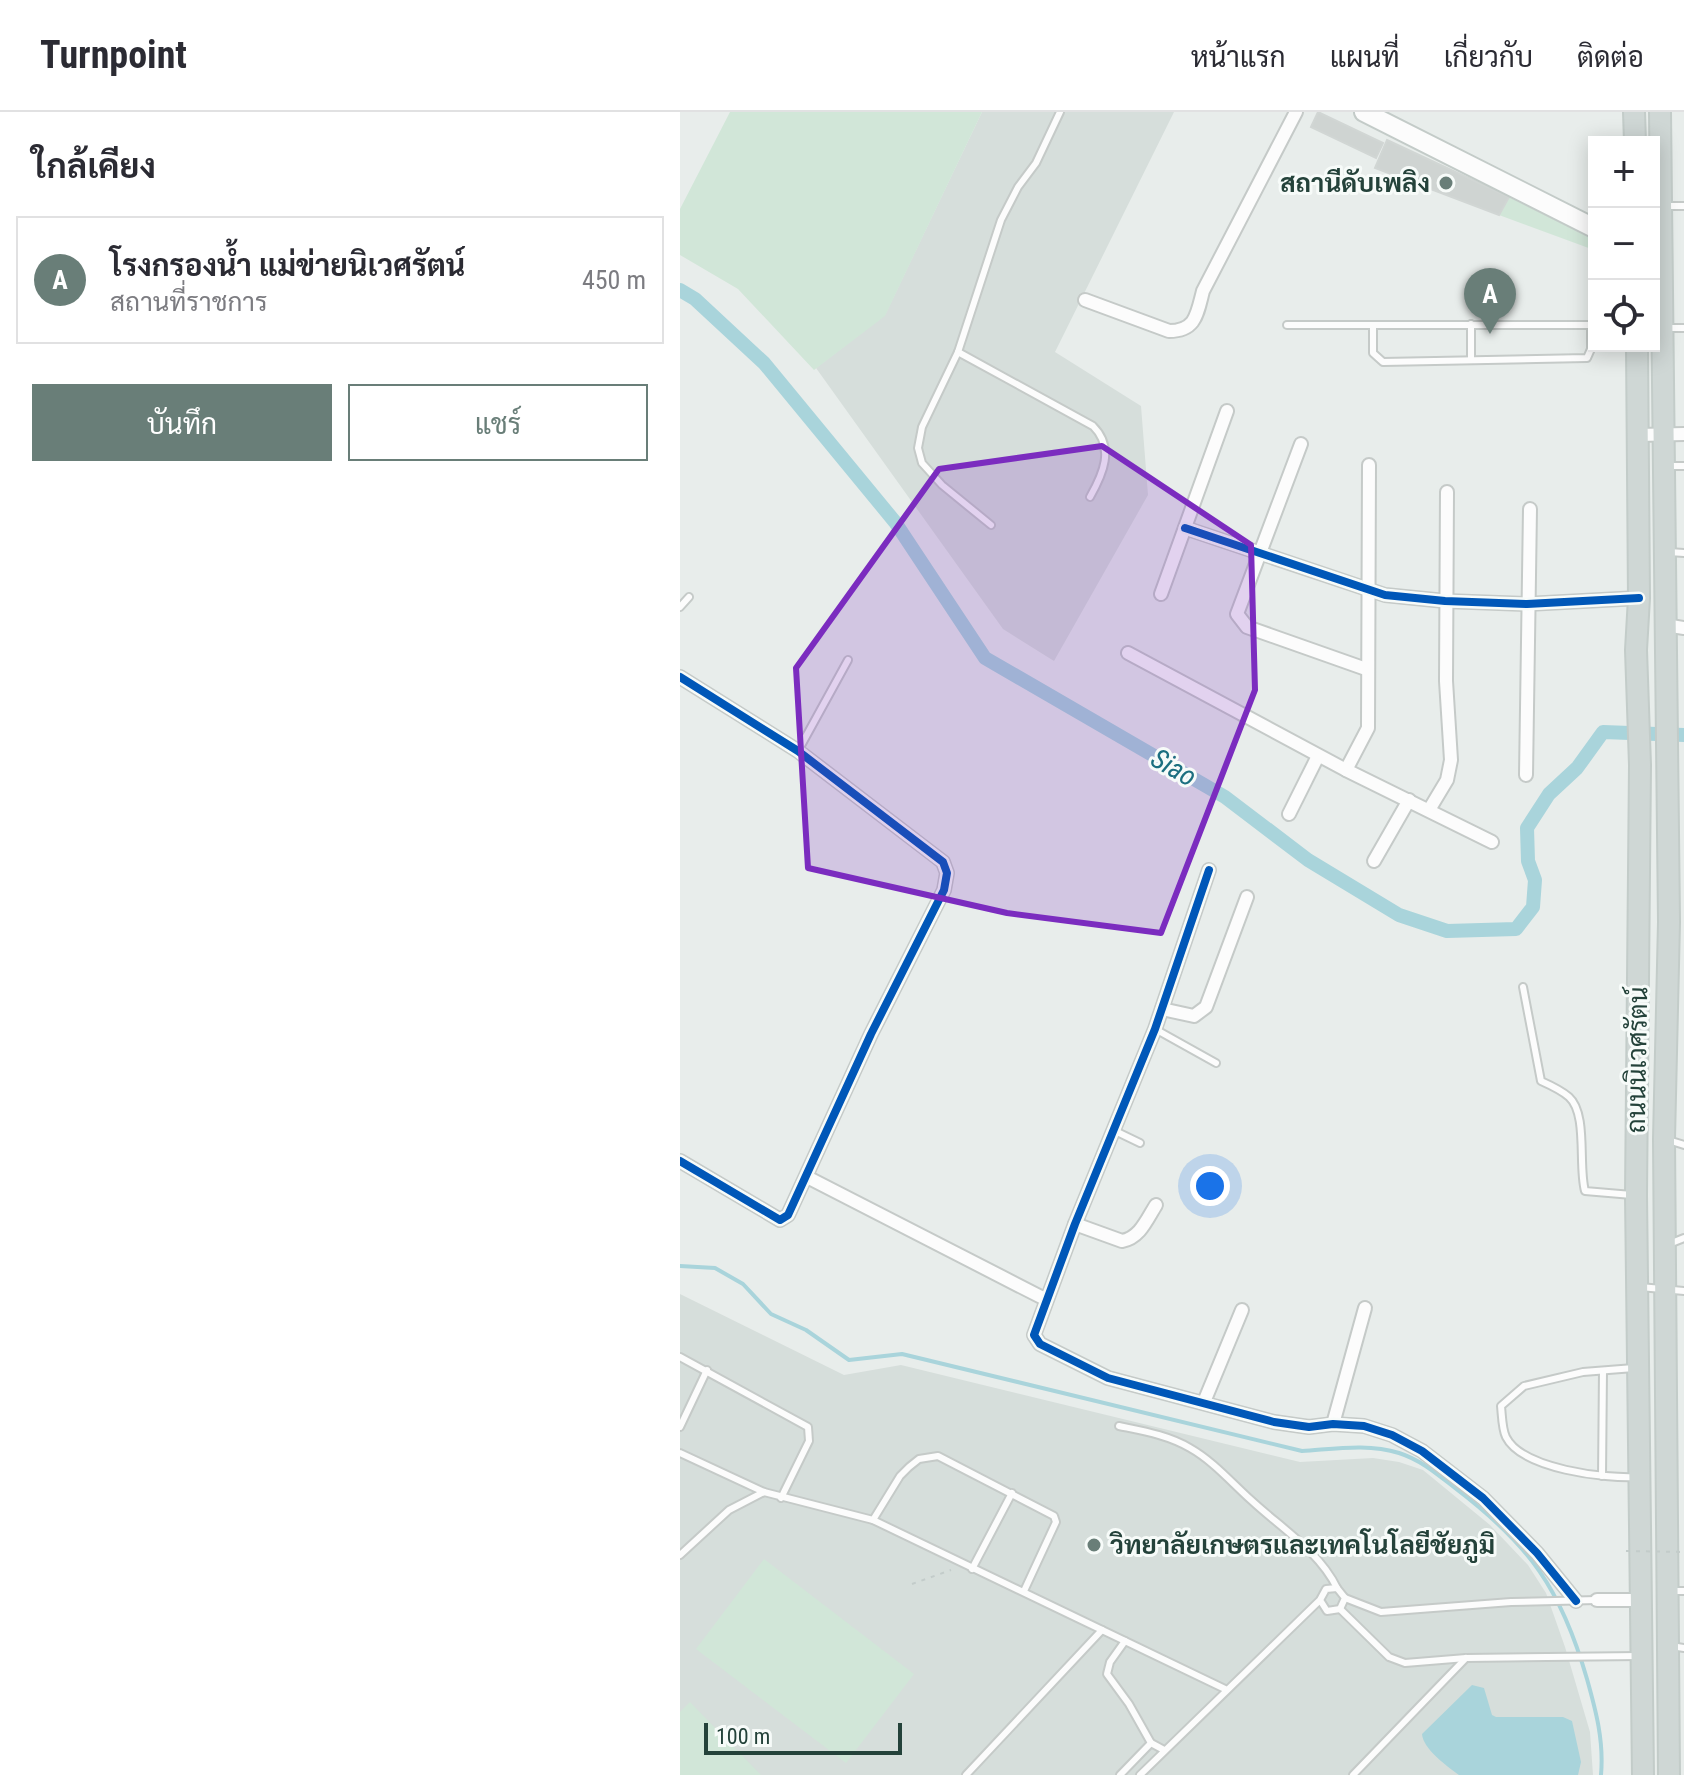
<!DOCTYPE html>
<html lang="th">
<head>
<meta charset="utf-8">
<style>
  :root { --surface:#fff; --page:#f2f2f3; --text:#2b2b33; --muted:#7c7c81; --line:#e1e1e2; --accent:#697e78 }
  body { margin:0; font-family:"Roboto Condensed",Sarabun,sans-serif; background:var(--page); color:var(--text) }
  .controls { position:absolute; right:24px; top:24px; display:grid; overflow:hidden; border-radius:0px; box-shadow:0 4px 20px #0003 }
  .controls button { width:72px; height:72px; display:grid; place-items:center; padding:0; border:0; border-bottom:2px solid var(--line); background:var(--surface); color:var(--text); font:40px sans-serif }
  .scale { position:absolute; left:24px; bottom:20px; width:198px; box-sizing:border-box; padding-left:8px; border:4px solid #24423a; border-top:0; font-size:22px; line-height:28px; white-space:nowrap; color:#24423a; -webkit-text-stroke:6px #f7fbf9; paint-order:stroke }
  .you { position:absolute; left:530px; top:1074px; width:28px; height:28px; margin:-20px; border:6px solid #fff; border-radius:50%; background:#1a73e8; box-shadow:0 0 0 12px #1a73e833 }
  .badge { display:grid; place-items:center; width:52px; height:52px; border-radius:50%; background:var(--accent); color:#fff; font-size:26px; font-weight:700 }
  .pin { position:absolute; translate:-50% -66px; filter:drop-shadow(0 2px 4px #0008) }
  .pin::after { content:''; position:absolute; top:42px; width:28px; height:24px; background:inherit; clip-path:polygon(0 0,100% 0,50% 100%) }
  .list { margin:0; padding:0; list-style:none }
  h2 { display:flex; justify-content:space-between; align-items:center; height:104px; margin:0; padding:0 32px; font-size:34px }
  h2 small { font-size:26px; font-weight:400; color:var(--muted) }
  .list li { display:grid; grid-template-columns:52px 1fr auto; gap:24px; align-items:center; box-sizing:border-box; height:128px; margin:0 16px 16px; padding:0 16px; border:2px solid var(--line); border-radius:0px }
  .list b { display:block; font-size:30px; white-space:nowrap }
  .list p { margin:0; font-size:26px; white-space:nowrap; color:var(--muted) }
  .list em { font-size:26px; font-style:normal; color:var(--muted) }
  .actions { display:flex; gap:16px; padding:24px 32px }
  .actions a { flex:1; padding:18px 0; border:2px solid var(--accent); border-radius:0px; text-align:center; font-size:28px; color:var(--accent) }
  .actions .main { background:var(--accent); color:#fff }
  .icon { flex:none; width:44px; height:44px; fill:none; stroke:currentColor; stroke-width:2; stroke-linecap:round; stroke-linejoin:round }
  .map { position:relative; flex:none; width:1004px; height:1663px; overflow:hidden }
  header { display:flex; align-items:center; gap:48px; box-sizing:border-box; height:112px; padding:0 40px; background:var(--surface); border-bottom:2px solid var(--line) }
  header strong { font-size:38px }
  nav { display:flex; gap:44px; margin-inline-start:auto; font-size:28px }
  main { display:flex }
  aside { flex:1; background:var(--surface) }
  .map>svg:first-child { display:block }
</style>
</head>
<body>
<header>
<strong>Turnpoint</strong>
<nav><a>หน้าแรก</a><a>แผนที่</a><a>เกี่ยวกับ</a><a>ติดต่อ</a></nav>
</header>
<main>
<aside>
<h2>ใกล้เคียง<small></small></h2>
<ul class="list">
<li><span class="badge">A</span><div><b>โรงกรองน้ำ แม่ข่ายนิเวศรัตน์</b><p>สถานที่ราชการ</p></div><em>450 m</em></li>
</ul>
<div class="actions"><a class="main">บันทึก</a><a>แชร์</a></div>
</aside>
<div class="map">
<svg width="1004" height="1663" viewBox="0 0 1004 1663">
  <rect width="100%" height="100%" fill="#e8edeb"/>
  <g fill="#d6dedb">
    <path d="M302 0H494L375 240 461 294 468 383 374 549 323 517 136 256 205 203Z"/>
    <path d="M0 1182 164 1263 221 1253 620 1350 693 1346 719 1350 743 1358 810 1413 848 1453 866 1481 885 1535 910 1620 913 1663H0Z"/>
  </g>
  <g fill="#d1e6d8">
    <path d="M50 0H302L205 204 134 258 58 177 0 143V97Z"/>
    <path d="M829 85 914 128V138L819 103Z"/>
    <path d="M84 1447 234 1562 166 1651 16 1537Z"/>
    <path d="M10 1590 81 1663H0V1600Z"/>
  </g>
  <path fill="#a9d4db" d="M792 1573 804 1576 812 1603 816 1605H883L892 1609 901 1650 898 1663H779C767 1654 743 1637 742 1622Z"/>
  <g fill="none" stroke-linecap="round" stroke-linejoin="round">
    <path stroke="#a9d4db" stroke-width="4" d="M0 1154 35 1156 63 1172 91 1202 126 1218 169 1248 222 1242 622 1339C654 1337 688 1331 719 1341 741 1348 757 1362 775 1376 850 1433 881 1477 907 1567 916 1599 924 1629 921 1663"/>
    <path stroke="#a9d4db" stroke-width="14" d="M0 178 15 187 84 251 215 410 305 546 545 685 628 748 719 803 767 819 836 817 853 795 855 768 848 749 847 716 869 682 897 656 923 620 1004 623"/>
  </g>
  <g fill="#cfd4d2" stroke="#d1d6d4" stroke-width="2">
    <path d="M638 0 703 31 696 46 631 15Z"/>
    <path d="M707 28 829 85 819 103 695 56Z"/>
  </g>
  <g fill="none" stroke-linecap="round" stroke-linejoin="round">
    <defs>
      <g id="lane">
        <path d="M984 94H1004"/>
        <path d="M607 213H914"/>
        <path d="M693 213V241L703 250 907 246 911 237V213"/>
        <path d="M985 216H1004"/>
        <path d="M278 240 413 314C435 336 423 362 410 385"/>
        <path d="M791 248V212"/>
        <path d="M988 354H1004"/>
        <path d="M311 413 262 373 242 351 238 336 242 315 278 240 321 108 338 75 356 51 380 0"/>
        <path d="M989 440 1004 441"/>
        <path d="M0 495 9 485"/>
        <path d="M118 639 168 548"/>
        <path d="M843 875 861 969C870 973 881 978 889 985 908 1002 898 1054 905 1079L952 1083"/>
        <path d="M475 917 536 951"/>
        <path d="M433 1018 460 1031"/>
        <path d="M988 1028 1004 1033"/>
        <path d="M989 1132 1004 1126"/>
        <path d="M960 1175 1004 1179"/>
        <path d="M0 1245 128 1315 129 1329 101 1386"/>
        <path d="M954 1256 903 1260 844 1274 821 1294C822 1303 822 1317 826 1325 842 1357 925 1367 958 1365"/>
        <path d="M439 1314C463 1319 488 1323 510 1336 533 1349 551 1370 571 1388 601 1416 639 1439 657 1476"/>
        <path d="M0 1315 27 1258"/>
        <path d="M0 1341 84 1380 193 1408 545 1577"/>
        <path d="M922 1364 923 1259"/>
        <path d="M193 1408 220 1364 229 1355 239 1347 258 1344 374 1404 376 1410 344 1479"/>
        <path d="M0 1443 49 1398 84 1380"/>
        <path d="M292 1457 332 1381"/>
        <path d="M991 1479H1004"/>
        <path d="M665 1486 701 1500 831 1490 917 1488"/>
        <path d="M660 1497 709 1545 725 1551 786 1546 960 1544"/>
        <path d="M445 1529 430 1550 427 1562 449 1592 471 1631 484 1638"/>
        <path d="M991 1534 1004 1536"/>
        <path d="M286 1663 422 1518"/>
        <path d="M440 1663 471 1631"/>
        <path d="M460 1663 640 1488 646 1477 657 1476 665 1486 660 1497 647 1499 640 1488"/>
        <path d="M673 1663 786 1546"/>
      </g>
      <g id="street">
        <path d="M405 188 489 219C516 219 517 202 523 179L616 0"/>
        <path d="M958 323 1004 322"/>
        <path d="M621 332 557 502 567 515 686 557"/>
        <path d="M505 416 705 483 765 489 847 492 959 486"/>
        <path d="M481 482 547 299"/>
        <path d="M985 513 1004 516"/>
        <path d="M448 541 666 658 812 730"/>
        <path d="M0 565 118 639 263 750 267 761 264 778 191 922 108 1103 100 1108 0 1049"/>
        <path d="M666 658 688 616 689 353"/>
        <path d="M846 663 850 397"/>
        <path d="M749 698 767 668 771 648 766 569 767 380"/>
        <path d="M609 702 638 644"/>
        <path d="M694 749 729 688"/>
        <path d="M529 758 475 917 395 1112 354 1223 360 1232 428 1266 594 1310 629 1315 653 1312 684 1314 712 1323 742 1339 803 1386 857 1441 896 1489"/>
        <path d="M482 897 514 904 526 895 567 785"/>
        <path d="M127 1065 365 1187"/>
        <path d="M395 1112 442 1129C460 1126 467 1107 476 1093"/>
        <path d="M524 1290 562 1198"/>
        <path d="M653 1312 685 1196"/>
        <path d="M917 1488H960"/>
      </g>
      <path id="secondary" d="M684 0 914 116"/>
      <g id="primary">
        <path d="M954 0 955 30"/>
        <path d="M980 0 989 810 984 1027 989 1663"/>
        <path d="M957 234 959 486 956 538 960 653 956 1083 963 1663"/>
      </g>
    </defs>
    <use href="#lane" stroke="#c5cac8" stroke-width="10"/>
    <use href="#street" stroke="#c5cac8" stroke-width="16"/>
    <use href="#secondary" stroke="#c3cbc8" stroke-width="22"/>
    <use href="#primary" stroke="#c3ccc9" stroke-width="24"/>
    <path stroke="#c3ccca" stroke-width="2" stroke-dasharray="4 6" stroke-linecap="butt" d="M232 1472 271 1458"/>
    <use href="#lane" stroke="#fcfcfc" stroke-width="6"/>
    <use href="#street" stroke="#fcfcfc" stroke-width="12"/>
    <use href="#secondary" stroke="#fcfcfc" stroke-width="18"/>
    <use href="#primary" stroke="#cfd7d5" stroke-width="20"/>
    <path stroke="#c3ccca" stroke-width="2" stroke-dasharray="4 6" stroke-linecap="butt" d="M946 1439 1004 1440"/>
    <defs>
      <g id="cycleway">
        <path d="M505 416 705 483 765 489 847 492 959 486"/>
        <path d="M0 565 118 639 263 750 267 761 264 778 191 922 108 1103 100 1108 0 1049"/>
        <path d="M529 758 475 917 395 1112 354 1223 360 1232 428 1266 594 1310 629 1315 653 1312 684 1314 712 1323 742 1339 803 1386 857 1441 896 1489"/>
      </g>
    </defs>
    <use href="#cycleway" stroke="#f7fbf9" stroke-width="13"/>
    <use href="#cycleway" stroke="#0057b8" stroke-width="8"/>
  </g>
  <path fill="#7b2cbf" fill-opacity="0.2" stroke="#7b2cbf" stroke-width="6" stroke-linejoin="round" d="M422 334 571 433 575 578 481 821 327 801 128 756 116 556 259 357Z"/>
  <g fill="#697e78" stroke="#f7fbf9" stroke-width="3">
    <circle cx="766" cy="71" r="8"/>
    <circle cx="414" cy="1433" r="8"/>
  </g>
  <g text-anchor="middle" stroke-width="6" stroke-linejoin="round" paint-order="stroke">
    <g font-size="26" font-weight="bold" fill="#24423a" stroke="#f7fbf9" text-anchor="end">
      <text x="750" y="80">สถานีดับเพลิง</text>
      <text x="430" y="1442" text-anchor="start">วิทยาลัยเกษตรและเทคโนโลยีชัยภูมิ</text>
    </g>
    <g font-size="26" fill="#24423a" stroke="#f7fbf9">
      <text transform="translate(957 948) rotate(-89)" y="9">ถนนนิเวศรัตน์</text>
    </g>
    <g font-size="28" font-style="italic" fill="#1c6f80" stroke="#f7fbf9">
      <text transform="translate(494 655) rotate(30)" y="10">Siao</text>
    </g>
  </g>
</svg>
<div class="controls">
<button>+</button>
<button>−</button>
<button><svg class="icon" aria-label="locate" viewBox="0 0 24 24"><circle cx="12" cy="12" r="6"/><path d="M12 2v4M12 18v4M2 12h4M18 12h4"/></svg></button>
</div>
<div class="scale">100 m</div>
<div class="you"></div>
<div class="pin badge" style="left:810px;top:222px">A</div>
</div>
</main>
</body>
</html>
